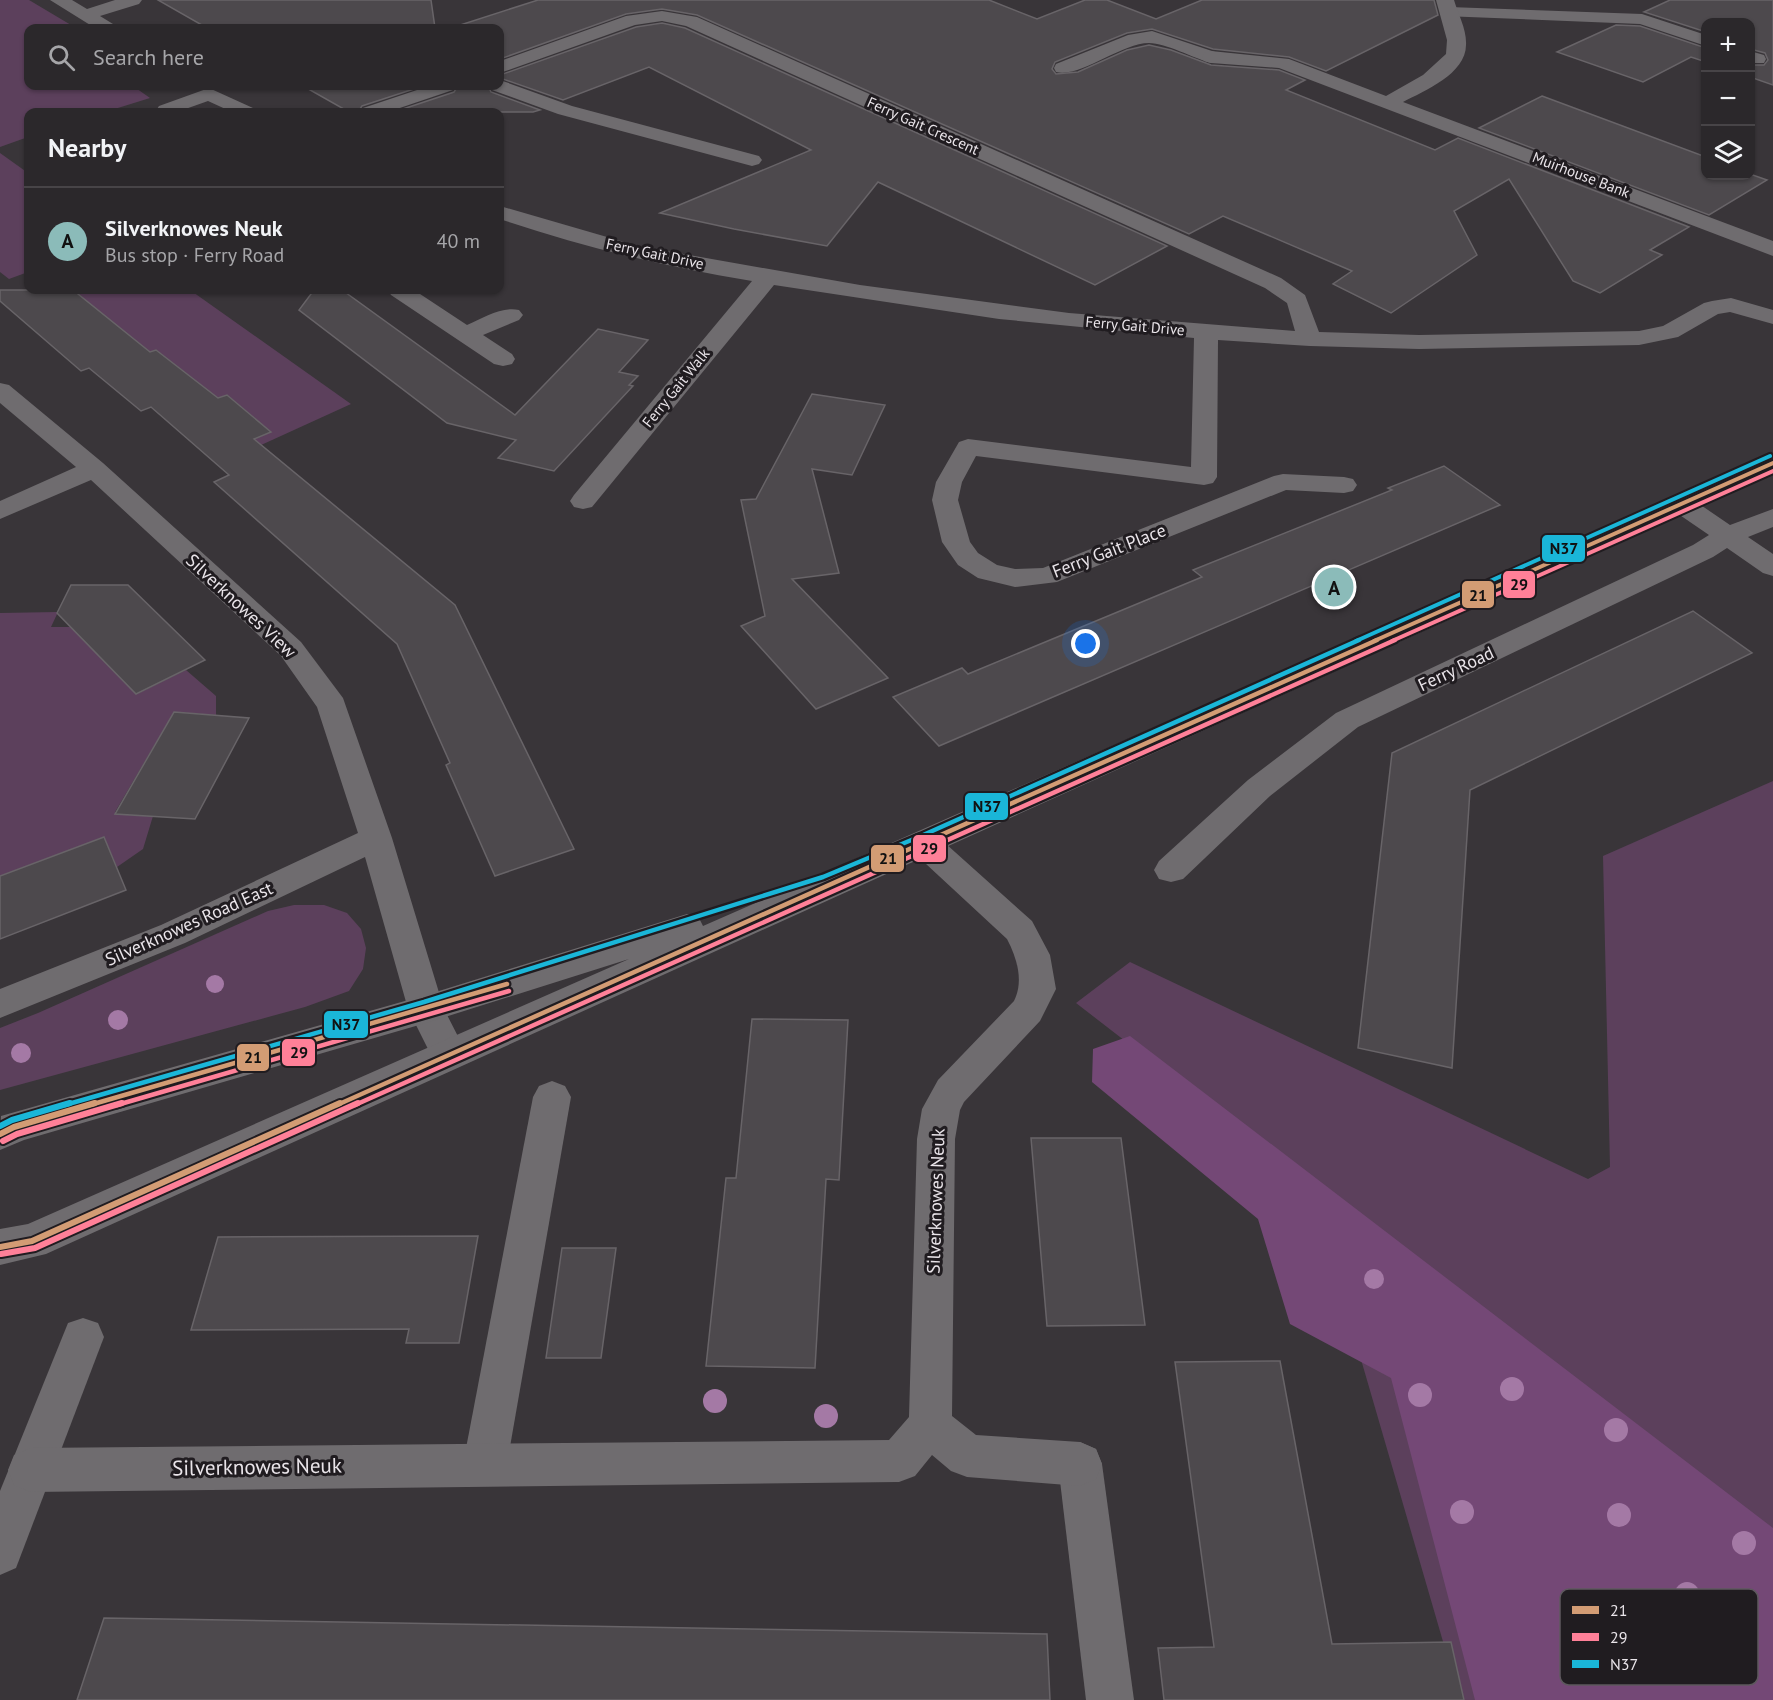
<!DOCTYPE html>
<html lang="en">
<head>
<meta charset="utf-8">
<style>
  :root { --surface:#2b282b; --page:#373437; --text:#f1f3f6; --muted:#a6a6a9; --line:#474447; --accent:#8bbbb9 }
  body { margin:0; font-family:"PT Sans",sans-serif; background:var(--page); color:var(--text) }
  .controls { position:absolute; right:18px; top:18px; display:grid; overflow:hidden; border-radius:12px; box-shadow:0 2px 4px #0004 }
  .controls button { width:54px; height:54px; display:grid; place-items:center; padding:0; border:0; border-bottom:2px solid var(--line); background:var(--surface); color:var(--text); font:30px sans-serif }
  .you { position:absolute; left:1086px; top:644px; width:21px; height:21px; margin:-15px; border:4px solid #fff; border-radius:50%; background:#1a73e8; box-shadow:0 0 0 9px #1a73e833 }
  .badge { display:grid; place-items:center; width:39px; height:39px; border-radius:50%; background:var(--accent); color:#111; font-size:20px; font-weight:700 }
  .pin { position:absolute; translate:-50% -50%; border:3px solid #fff; box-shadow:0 2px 6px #0006 }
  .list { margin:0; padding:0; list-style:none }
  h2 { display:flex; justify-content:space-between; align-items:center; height:78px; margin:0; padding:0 24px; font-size:26px }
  h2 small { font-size:20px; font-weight:400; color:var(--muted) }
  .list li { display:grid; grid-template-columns:39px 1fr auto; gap:18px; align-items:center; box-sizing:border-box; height:108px; padding:0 24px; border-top:2px solid var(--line) }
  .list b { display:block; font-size:22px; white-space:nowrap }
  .list p { margin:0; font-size:20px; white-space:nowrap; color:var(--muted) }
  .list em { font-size:20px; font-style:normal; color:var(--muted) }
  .icon { flex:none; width:33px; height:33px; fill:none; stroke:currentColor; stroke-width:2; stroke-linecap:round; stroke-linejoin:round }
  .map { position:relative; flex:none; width:1773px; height:1700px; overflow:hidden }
  .search { position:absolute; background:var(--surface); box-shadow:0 2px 4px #0004; left:24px; top:24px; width:480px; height:66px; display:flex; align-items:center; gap:15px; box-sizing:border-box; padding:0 21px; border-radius:12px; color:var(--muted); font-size:22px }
  .panel { position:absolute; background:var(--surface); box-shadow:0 2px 4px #0004; left:24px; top:108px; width:480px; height:186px; border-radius:12px }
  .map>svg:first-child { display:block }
</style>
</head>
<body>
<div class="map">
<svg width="1773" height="1700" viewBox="0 0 1773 1700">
  <rect width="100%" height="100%" fill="#393539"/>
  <g fill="#5c405c">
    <path d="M0 0H29L76 28H28V86H133L150 98 105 112H28V137L0 147Z"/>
    <path d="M0 153 28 173V272L9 279 0 272Z"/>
    <path d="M73 290H190L351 404 237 456 229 450 271 432 227 395 186 412 201 385 156 350 119 365 67 302 81 296Z"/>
    <path d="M58 612 51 627H75L90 646 137 694 186 670 216 696V715L174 712 115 812 153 816 143 849 117 867 104 837 0 876V613Z"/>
    <path d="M1773 781V1700H1460L1310 1184 1076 1003 1130 962 1588 1179 1610 1167 1603 856Z"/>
    <path d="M294 905H324L347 913 361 929 366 948 363 969 349 991 305 1007 0 1090V1028L38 1013 268 911Z"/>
  </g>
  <path fill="#744876" d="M1130 1036 1773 1528V1700H1475L1391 1378 1290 1324 1258 1219 1092 1082 1093 1049Z"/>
  <g fill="#4d494d" stroke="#686468" stroke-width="1.5">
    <path d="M158 0H431L435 28H207Z"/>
    <path d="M538 0H989L1037 19 1085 0H1107L1156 19 1202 0H1434L1438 15 1326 71 1289 57 1213 49 1152 29 1127 33 1055 62 1052 69 1056 74 1078 72 1127 50 1149 45 1171 50 1211 65 1279 70 1305 80 1286 90 1435 150 1458 138 1689 227 1650 250 1662 255 1600 293 1573 281 1509 179 1454 211 1477 255 1391 313 1333 284 1352 271 1223 216 1189 234 697 15 662 9 626 14 500 59V28H451Z"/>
    <path d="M1670 0H1773V85L1750 77V65H1764L1768 60 1765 53 1750 49V22H1706V32L1644 12Z"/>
    <path d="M662 23 685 28 1167 246 1095 285 878 182 827 246 734 229 660 213 811 150 649 67 563 100 500 78V75L636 27Z"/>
    <path d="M1616 25 1640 26 1706 48V62L1691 57 1643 82 1557 52Z"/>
    <path d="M303 86H423L362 106 358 112H349Z"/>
    <path d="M458 86H488L491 92 540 110 533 112H394L454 92Z"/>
    <path d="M1542 96 1706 157V176H1750V174L1767 180 1709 215 1479 128Z"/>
    <path d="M0 290H73L150 352 156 350 218 398 227 395 271 432 254 439 455 605 574 849 495 876 446 765 450 763 397 644 214 482 229 475 151 407 141 411 89 368 81 371 0 301Z"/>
    <path d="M314 290H342L515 415 598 329 648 340 619 372 638 376 629 385 633 386 554 471 498 458 516 440 447 423 299 310Z"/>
    <path d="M812 394 885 405 852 475 812 469 839 573 792 579 888 678 816 709 741 626 765 616 741 500 756 499Z"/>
    <path d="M1444 466 1500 505 939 746 893 697 962 668 968 674 1202 577 1193 570 1392 490 1388 488Z"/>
    <path d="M71 585H128L205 660 136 694 57 613Z"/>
    <path d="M1693 611 1752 653 1470 790 1452 1068 1358 1048 1392 753Z"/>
    <path d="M174 712 249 718 195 819 115 814Z"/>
    <path d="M104 837 126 890 0 939V876Z"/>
    <path d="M752 1019 848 1020 839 1180 826 1179 815 1368 706 1366 726 1178H736Z"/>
    <path d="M1031 1138H1121L1145 1325 1047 1326Z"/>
    <path d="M478 1236 459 1343H406L409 1329 191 1330 218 1237Z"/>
    <path d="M562 1248H616L601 1358H546Z"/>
    <path d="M1280 1361 1332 1644 1451 1642 1464 1700H1164L1158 1648 1214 1647 1175 1362Z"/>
    <path d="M104 1618 1047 1634 1050 1700H77Z"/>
  </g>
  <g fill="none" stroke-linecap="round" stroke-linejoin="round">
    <g fill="#6f6c6f" fill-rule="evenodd">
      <path d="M1449 7 1642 14 1706 35V46L1640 24 1443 16 1440 12 1443 8Z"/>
      <path d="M1152 31 1218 53 1220 57 1218 61 1211 63C1193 58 1166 43 1149 43 1121 43 1081 78 1056 72L1054 68 1056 64 1128 35Z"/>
      <path d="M1750 51 1764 55 1766 59 1764 63H1750Z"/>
      <path d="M552 1081 565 1086 571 1097 507 1464 501 1479 485 1486 469 1479 463 1464 533 1097 539 1086Z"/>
      <path d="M83 1318 98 1323 104 1337 16 1568 0 1575V1491L68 1323Z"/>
      <path d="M1080 1442 1096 1449 1102 1464 1134 1700H1086L1058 1464 1064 1449Z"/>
    </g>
    <g fill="#6f6c6f" fill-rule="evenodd">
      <path d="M50 0H72L87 9 115 0H142L139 4 100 16 113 24 116 28H95Z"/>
      <path d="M1436 0H1454C1458 14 1467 30 1466 45 1466 74 1424 91 1403 102L1773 241V256L1279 68 1211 63 1204 61 1202 57 1204 53 1211 51 1289 59 1386 96 1423 75 1446 54 1447 40Z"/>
      <path d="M662 11 697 17 1281 278 1305 295 1319 332 1419 335 1639 331 1663 326 1704 303 1712 301 1731 298 1773 310V324L1730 312 1718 314 1678 337 1639 345 1419 349 1310 346 1218 340 1217 477 1213 483 1204 485 976 456 962 482 958 500 970 542 978 553 997 565 1015 569 1043 568 1274 476 1283 474 1344 477 1353 479 1357 485 1353 491 1344 493 1286 490 1057 582 1015 587 978 578 958 565 942 542 932 500 936 482 959 442 968 439 1191 467 1194 338 999 319 774 285 592 507 583 509 574 507 570 501 574 495 752 281C666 267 583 247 500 219V206L638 246 860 285 1069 313 1295 331 1287 303 1265 288 686 26 662 21 635 25 500 73V61L626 16Z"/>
      <path d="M500 80 572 106 759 156 762 160 759 164 752 166 558 114 492 90 490 86H500Z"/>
      <path d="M429 86H456L453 90 388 112H360L363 108Z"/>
      <path d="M209 88 253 108 256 112H232L208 101 177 112H155L159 106Z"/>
      <path d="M388 290H414L467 325C483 318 502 306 519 310L523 315 519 320 483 335 512 354 515 359 512 364 503 366 494 364 391 295Z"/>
      <path d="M0 383 9 385 103 463 301 642 343 698 392 838 444 1009 467 1054 462 1065 449 1069 436 1065 408 1009 365 857 185 943 0 1018V989L161 925 358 833 317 707 281 656 91 480 0 519V501L76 467 0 403Z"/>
      <path d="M1680 495 1689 497 1730 525 1773 509V527L1748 537 1773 554V576L1763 573 1727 548 1713 557 1358 727 1270 796 1183 879 1171 882 1159 879 1154 870 1159 861 1248 780 1336 713 1693 545 1709 535 1671 509 1667 503 1671 497Z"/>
      <path d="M924 831 936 835 1032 921 1050 955 1056 989 1040 1021 964 1102 960 1110 955 1139 952 1416 976 1435 1080 1442 1096 1449 1102 1464 1096 1479 1080 1486 967 1477 951 1471 932 1455 915 1476 899 1482 30 1492 14 1485 8 1470 14 1455 30 1448 889 1440 909 1417 917 1139 922 1109 938 1080 1014 1001C1024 981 1017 958 1007 939L912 851 908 843 912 835Z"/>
    </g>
    <path fill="#6f6c6f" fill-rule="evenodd" d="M1773 455V473L46 1254 0 1265V1229L28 1224 629 959 426 1023 24 1140 0 1150 1 1116 426 995 687 914 699 918 703 926Z"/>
    <defs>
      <path id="bus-1-far2" d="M1374 641 1773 463"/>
      <g id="bus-1-far1">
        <path d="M90 1105 507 984"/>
        <path d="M337 1105 1377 640"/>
      </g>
      <g id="bus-1">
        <path d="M0 1134 14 1127 95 1103"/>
        <path d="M0 1247 32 1241 340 1103"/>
      </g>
      <path id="bus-2-far2" d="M1392 641 1773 471"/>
      <g id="bus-2-far1">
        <path d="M117 1105 509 991"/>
        <path d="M355 1105 1395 640"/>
      </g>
      <g id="bus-2">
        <path d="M3 1141 17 1134 122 1103"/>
        <path d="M1 1254 35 1248 358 1103"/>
      </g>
      <path id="bus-3-far2" d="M1356 641 1770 456"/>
      <path id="bus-3-far1" d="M65 1105 424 1002 823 877 921 836 1359 640"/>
      <path id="bus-3" d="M0 1126 12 1120 70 1103"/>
    </defs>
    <use href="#bus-1-far2" stroke="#201c20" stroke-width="8"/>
    <use href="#bus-1-far1" stroke="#201c20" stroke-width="9"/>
    <use href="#bus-1" stroke="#201c20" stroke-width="10"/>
    <use href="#bus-2-far2" stroke="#201c20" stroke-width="8"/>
    <use href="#bus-2-far1" stroke="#201c20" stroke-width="9"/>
    <use href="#bus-2" stroke="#201c20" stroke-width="10"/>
    <use href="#bus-3-far2" stroke="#201c20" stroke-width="8"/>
    <use href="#bus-3-far1" stroke="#201c20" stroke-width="9"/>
    <use href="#bus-3" stroke="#201c20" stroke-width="10"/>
    <use href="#bus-1-far2" stroke="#d39c74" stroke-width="4"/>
    <use href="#bus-1-far1" stroke="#d39c74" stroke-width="4.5"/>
    <use href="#bus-1" stroke="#d39c74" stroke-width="6"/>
    <use href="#bus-2-far2" stroke="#ff8098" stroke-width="4"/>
    <use href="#bus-2-far1" stroke="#ff8098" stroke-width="4.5"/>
    <use href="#bus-2" stroke="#ff8098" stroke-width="6"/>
    <use href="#bus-3-far2" stroke="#1ab6d8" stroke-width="4"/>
    <use href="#bus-3-far1" stroke="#1ab6d8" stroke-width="4.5"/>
    <use href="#bus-3" stroke="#1ab6d8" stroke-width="6"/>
  </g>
  <g fill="#a479a5">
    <circle cx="215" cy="984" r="9"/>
    <circle cx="118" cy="1020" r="10"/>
    <circle cx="21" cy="1053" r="10"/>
    <circle cx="1374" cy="1279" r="10"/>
    <circle cx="1512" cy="1389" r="12"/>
    <circle cx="1420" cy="1395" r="12"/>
    <circle cx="715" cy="1401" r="12"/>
    <circle cx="826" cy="1416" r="12"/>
    <circle cx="1616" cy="1430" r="12"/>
    <circle cx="1462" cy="1512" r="12"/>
    <circle cx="1619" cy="1515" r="12"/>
    <circle cx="1744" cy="1543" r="12"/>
    <circle cx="1687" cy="1594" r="12"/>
  </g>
  <g text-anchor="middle" stroke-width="6" stroke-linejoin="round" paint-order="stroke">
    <g font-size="15" fill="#eae5ea" stroke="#201c20">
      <text transform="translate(923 126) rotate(24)" y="5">Ferry Gait Crescent</text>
      <text transform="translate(1581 175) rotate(21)" y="5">Muirhouse Bank</text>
      <text transform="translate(655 254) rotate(12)" y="5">Ferry Gait Drive</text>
      <text transform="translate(1135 326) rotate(5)" y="5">Ferry Gait Drive</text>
      <text transform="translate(676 388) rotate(-51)" y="5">Ferry Gait Walk</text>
    </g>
    <g font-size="18" fill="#eae5ea" stroke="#201c20">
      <text transform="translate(1109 551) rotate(-21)" y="6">Ferry Gait Place</text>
      <text transform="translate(241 606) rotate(43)" y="6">Silverknowes View</text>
      <text transform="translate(1456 669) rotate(-25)" y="6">Ferry Road</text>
      <text transform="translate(189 924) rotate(-24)" y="6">Silverknowes Road East</text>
      <text transform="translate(936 1201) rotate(-88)" y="6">Silverknowes Neuk</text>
    </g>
    <g font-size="21" fill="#eae5ea" stroke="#201c20">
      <text transform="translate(257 1467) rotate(-1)" y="7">Silverknowes Neuk</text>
    </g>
  </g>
  <rect x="1560" y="1589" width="198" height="96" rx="9" fill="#201c20" stroke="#5d585d" stroke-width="1.5"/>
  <rect x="1572" y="1606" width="27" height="8" fill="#d39c74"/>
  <rect x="1572" y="1633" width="27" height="8" fill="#ff8098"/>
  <rect x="1572" y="1660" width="27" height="8" fill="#1ab6d8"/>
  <g font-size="16" fill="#eae5ea">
    <text x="1610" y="1616">21</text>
    <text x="1610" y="1643">29</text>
    <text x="1610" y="1670">N37</text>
  </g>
  <g stroke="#201c20" stroke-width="2">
    <rect x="1541" y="534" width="45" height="29" rx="6" fill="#1ab6d8"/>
    <rect x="1502" y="570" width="34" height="29" rx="6" fill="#ff8098"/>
    <rect x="1461" y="580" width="34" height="29" rx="6" fill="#d39c74"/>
    <rect x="964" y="792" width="45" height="29" rx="6" fill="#1ab6d8"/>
    <rect x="912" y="834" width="35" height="29" rx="6" fill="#ff8098"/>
    <rect x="870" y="844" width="35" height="29" rx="6" fill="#d39c74"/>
    <rect x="323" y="1010" width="46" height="29" rx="6" fill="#1ab6d8"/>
    <rect x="281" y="1038" width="35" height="29" rx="6" fill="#ff8098"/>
    <rect x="236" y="1043" width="34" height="29" rx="6" fill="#d39c74"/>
  </g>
  <g font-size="16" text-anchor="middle" font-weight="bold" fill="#111">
    <text x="1564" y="554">N37</text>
    <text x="1519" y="590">29</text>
    <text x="1478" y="601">21</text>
    <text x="987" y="812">N37</text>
    <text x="929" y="854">29</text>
    <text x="888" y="864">21</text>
    <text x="346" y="1030">N37</text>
    <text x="299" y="1058">29</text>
    <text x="253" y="1063">21</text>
  </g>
</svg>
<div class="controls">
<button>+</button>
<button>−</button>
<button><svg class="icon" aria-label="layers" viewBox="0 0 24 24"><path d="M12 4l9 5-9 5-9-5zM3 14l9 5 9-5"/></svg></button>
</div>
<div class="you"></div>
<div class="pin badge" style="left:1334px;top:587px">A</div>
<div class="search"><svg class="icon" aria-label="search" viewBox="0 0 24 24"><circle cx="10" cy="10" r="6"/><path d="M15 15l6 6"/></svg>Search here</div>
<section class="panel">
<h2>Nearby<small></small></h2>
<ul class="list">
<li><span class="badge">A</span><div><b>Silverknowes Neuk</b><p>Bus stop · Ferry Road</p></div><em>40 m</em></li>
</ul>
</section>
</div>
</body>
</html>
